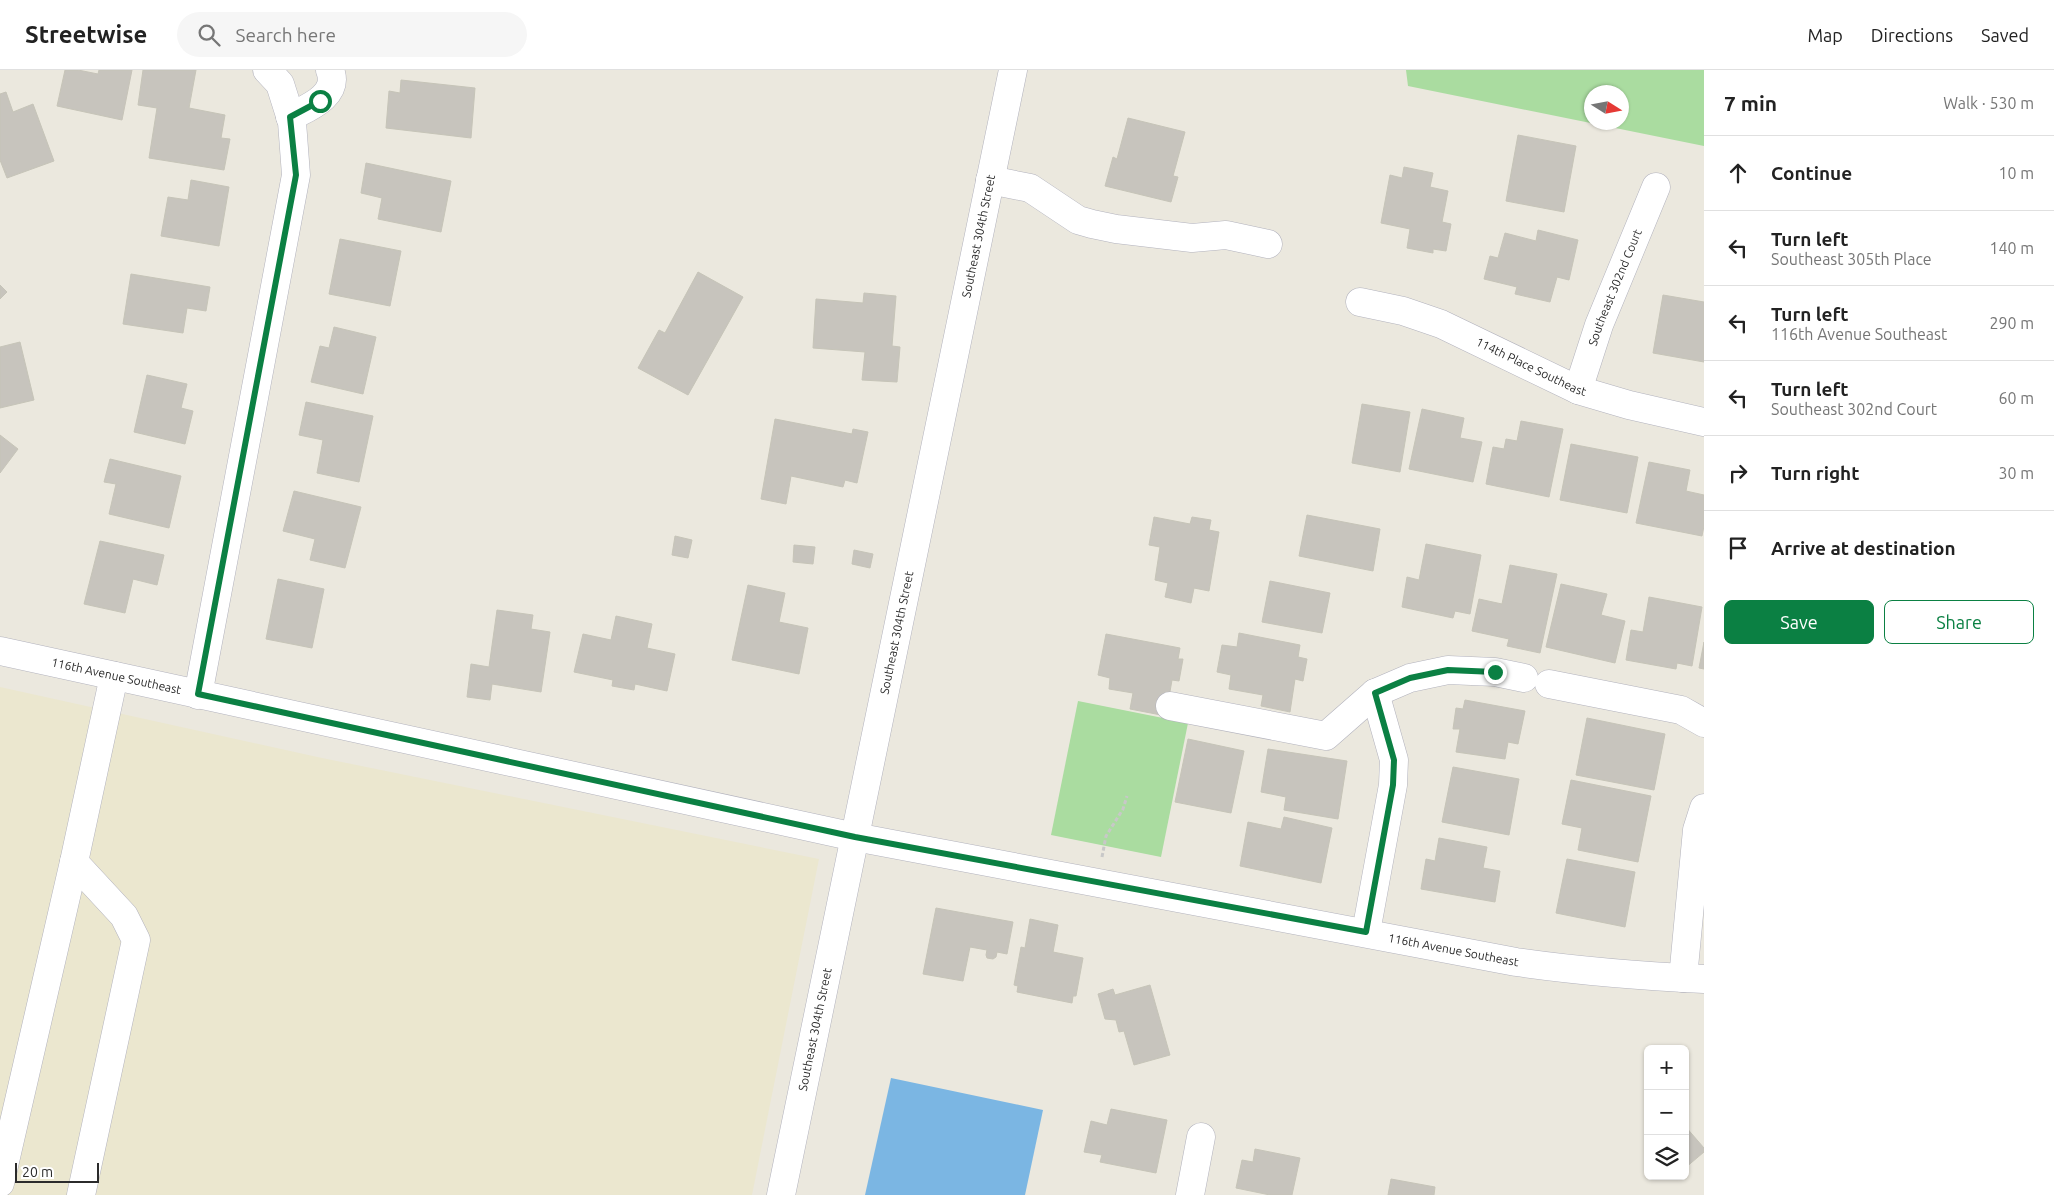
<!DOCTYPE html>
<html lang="en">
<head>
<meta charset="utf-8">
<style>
  :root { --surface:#fff; --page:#f6f6f6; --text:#222; --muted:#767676; --line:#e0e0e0; --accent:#0b8043 }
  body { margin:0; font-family:Ubuntu,sans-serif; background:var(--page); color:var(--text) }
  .controls { position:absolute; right:15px; bottom:15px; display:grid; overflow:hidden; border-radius:8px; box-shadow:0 1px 4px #0004 }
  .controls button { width:45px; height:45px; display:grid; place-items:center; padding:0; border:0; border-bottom:1px solid var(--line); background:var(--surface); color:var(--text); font:25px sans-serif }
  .compass { position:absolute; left:1584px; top:15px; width:45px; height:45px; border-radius:50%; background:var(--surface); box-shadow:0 1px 4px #0004; rotate:101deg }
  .scale { position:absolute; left:15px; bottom:12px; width:84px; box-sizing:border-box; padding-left:5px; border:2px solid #2b2b2b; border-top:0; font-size:14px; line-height:18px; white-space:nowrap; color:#2b2b2b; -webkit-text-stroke:4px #fff; paint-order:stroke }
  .stop { position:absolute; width:15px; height:15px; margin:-11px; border:4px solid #0b8043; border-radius:50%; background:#fff }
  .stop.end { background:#0b8043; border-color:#fff; box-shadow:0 1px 5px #0008 }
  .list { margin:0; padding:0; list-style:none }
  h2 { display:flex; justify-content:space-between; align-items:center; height:65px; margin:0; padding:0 20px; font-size:21px }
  h2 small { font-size:16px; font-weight:400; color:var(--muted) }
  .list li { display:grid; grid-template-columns:32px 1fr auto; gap:15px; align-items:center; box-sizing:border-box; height:75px; padding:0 20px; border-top:1px solid var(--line) }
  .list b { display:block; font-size:19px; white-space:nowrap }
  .list p { margin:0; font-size:16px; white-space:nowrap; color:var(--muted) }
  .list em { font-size:16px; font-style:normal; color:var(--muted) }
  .actions { display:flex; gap:10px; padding:15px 20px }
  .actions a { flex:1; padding:11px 0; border:1px solid var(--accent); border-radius:8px; text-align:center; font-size:18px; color:var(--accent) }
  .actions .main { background:var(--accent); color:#fff }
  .icon { flex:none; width:28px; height:28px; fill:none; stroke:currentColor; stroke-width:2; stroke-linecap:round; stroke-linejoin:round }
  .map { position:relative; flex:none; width:1704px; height:1125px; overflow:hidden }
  header { display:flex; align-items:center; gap:30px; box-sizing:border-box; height:70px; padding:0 25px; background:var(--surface); border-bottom:1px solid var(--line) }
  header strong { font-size:24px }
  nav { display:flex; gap:28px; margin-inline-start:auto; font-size:18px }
  .search { width:350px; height:45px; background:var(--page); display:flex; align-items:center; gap:12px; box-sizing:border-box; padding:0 18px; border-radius:28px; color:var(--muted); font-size:19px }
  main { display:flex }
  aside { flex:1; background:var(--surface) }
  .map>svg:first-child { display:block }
</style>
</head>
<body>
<header>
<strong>Streetwise</strong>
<div class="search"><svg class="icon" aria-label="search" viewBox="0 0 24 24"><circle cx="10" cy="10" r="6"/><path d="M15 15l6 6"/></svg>Search here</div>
<nav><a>Map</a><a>Directions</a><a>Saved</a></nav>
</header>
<main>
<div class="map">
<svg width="1704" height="1125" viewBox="0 0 1704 1125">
  <rect width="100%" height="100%" fill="#ebe8de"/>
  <path fill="#ebe7cf" d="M0 617 322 688 819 789 752 1125H0Z"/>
  <g fill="#aadca0" fill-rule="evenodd">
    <path d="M1406 0H1704V76L1408 16ZM1592 22H1622V52H1592Z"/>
    <path d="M1078 631 1188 653 1161 787 1051 765Z"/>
  </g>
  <path fill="#7bb6e3" d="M891 1008 1043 1040 1025 1125H865Z"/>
  <g fill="#c7c4bd" stroke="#c6c4b8">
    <path d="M65 0H78L98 4 99 0H132L122 50 57 36Z"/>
    <path d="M143 0H196L189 38 225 45 221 68 230 69 224 100 149 88 157 38 138 35Z"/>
    <path d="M401 10 475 18 471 68 386 58 389 21 400 23Z"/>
    <path d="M6 22 13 42 33 34 54 91 7 108 0 90V24Z"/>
    <path d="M1128 48 1185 62 1173 106 1178 107 1171 132 1105 116 1113 87 1117 89Z"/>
    <path d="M1518 65 1576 76 1564 142 1506 131Z"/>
    <path d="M366 93 451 111 441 162 378 149 382 128 361 123Z"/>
    <path d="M1404 97 1433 103 1430 117 1448 121 1442 152 1451 154 1446 181 1433 179V183L1407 178 1410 159 1381 153 1390 105 1402 108Z"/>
    <path d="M191 110 229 117 219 176 161 166 168 127 188 130Z"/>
    <path d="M1538 160 1578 170 1569 210 1557 207 1550 232 1515 224 1517 217 1484 209 1490 186 1498 188 1505 163 1536 171Z"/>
    <path d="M340 169 401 181 390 236 329 224Z"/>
    <path d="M698 202 743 227 688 325 638 298 659 260 665 263Z"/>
    <path d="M131 204 210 217 206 241 187 238 183 263 123 254Z"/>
    <path d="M0 215 7 222 0 229Z"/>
    <path d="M864 223 896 226 892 276 900 277 897 312 862 310 865 282 813 278 816 229 863 233Z"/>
    <path d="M1663 225 1704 232V292L1653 283Z"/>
    <path d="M334 257 376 267 363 324 311 312 320 276 329 278Z"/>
    <path d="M20 272 34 330 0 338V277Z"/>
    <path d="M147 305 187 314 181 338 193 341 185 374 134 362Z"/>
    <path d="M306 332 373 346 359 412 317 403 323 370 299 365Z"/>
    <path d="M1362 334 1410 342 1400 402 1352 393Z"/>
    <path d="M1422 339 1464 348 1460 368 1482 372 1473 412 1409 399Z"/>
    <path d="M775 349 852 364 853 359 868 362 857 413 845 410 843 417 791 406 786 434 761 429Z"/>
    <path d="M1521 351 1563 359 1549 427 1486 414 1493 377 1504 379 1506 369 1517 371Z"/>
    <path d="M0 365 18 379 0 403Z"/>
    <path d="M1571 374 1638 387 1627 443 1560 430Z"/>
    <path d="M110 389 181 406 169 458 109 444 116 414 104 412Z"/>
    <path d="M1649 392 1690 400 1686 421 1704 425V456L1702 466 1636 453Z"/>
    <path d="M294 421 361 437 345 498 310 490 315 469 283 461Z"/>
    <path d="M1307 445 1380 459 1373 501 1299 486Z"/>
    <path d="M1154 447 1190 454 1192 447 1211 450 1209 460 1219 462 1209 521 1194 518 1191 533 1165 527 1168 513 1155 510 1160 477 1149 475Z"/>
    <path d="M675 466 692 470 688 488 672 485Z"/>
    <path d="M100 471 164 485 157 515 133 509 125 543 84 534Z"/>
    <path d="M1426 474 1481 485 1470 544 1455 541 1453 548 1402 537 1407 507 1419 510Z"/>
    <path d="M794 475 815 477 813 494 793 492Z"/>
    <path d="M854 480 873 484 870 498 852 494Z"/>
    <path d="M1510 495 1557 504 1540 583 1507 576 1509 569 1472 561 1479 529 1502 534Z"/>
    <path d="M278 509 324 519 312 578 266 569Z"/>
    <path d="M1270 511 1330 523 1322 563 1262 552Z"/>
    <path d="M1561 514 1607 524 1601 545 1625 551 1615 593 1546 577Z"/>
    <path d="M748 515 785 523 779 552 808 558 799 604 732 590Z"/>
    <path d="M1649 527 1702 537 1692 596 1677 593 1676 599 1626 590 1631 560 1643 562Z"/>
    <path d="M497 540 533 545 531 559 550 562 541 622 492 614 490 630 467 627 471 594 489 597Z"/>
    <path d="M616 546 652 554 647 578 675 584 667 621 635 614 634 620 612 616 613 610 574 602 583 564 611 570Z"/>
    <path d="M1239 563 1300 575 1298 587 1307 589 1303 611 1295 609 1290 642 1261 636 1263 625 1229 619 1231 605 1217 602 1222 575 1237 577Z"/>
    <path d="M1106 564 1180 578 1178 589H1183L1179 611 1172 610 1168 633 1161 645 1130 639 1133 623 1109 619 1110 608 1098 605Z"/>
    <path d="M1704 572V599L1699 598Z"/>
    <path d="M1465 630 1525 641 1518 674 1508 672 1505 689 1456 682 1460 659H1453L1456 638 1463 639Z"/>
    <path d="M1587 648 1665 664 1654 720 1576 705Z"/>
    <path d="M1188 669 1244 681 1231 743 1175 732Z"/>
    <path d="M1268 679 1347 691 1338 749 1284 740 1286 727 1261 722Z"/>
    <path d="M1453 697 1519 709 1509 765 1442 752Z"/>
    <path d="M1571 710 1651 726 1638 792 1578 780 1582 758 1562 754Z"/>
    <path d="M1284 747 1332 758 1321 813 1240 796 1248 752 1281 759Z"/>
    <path d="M1439 768 1487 777 1483 798 1500 801 1495 832 1421 819 1426 789 1435 791Z"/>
    <path d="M1567 789 1635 802 1625 857 1556 843Z"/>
    <path d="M936 838 1013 852 1007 884 997 882 996 887 993 889 987 888 986 885 987 880 970 877 963 911 923 904Z"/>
    <path d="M1030 849 1058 855 1053 882 1083 888 1076 926H1073L1072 933 1017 922 1018 916 1014 915 1021 877 1025 878Z"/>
    <path d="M1150 915 1170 985 1134 995 1124 961 1119 962 1116 950 1105 949 1098 924 1113 919 1115 925Z"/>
    <path d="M1111 1039 1167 1050 1156 1103 1100 1092 1102 1085 1084 1082 1091 1051 1107 1055Z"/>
    <path d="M1685 1056 1704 1078V1082L1685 1098Z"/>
    <path d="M1255 1079 1300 1088 1292 1125H1270L1236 1118 1242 1090 1253 1092Z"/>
    <path d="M1391 1109 1435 1117 1434 1125H1388Z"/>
  </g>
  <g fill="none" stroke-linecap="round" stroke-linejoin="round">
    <defs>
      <g id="minor">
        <path d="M290 47C307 38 340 26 330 0"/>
        <path d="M990 110 1030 118 1078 150 1092 154 1116 159 1192 168 1226 165 1268 174"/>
        <path id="s1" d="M1360 232 1403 241 1441 254 1578 320 1629 335 1704 352"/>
        <path id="s2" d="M1578 320 1599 255 1656 117"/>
        <path id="s3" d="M0 581 855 767 1516 892C1578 901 1641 906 1704 909"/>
        <path d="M1549 614 1681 640 1704 653"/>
        <path d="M198 625 296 105 292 52 280 14 267 0"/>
        <path d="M1170 636 1326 666 1375 623 1410 608 1448 600 1495 602 1524 608"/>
        <path d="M74 792 124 846 136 870 81 1125"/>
        <path d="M1366 862 1393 715 1394 690 1375 623"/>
        <path d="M1683 908 1697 760 1704 738"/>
        <path d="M0 1113 74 792 114 606"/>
        <path id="s4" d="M781 1125 1013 0"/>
        <path d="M1190 1125 1201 1067"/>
      </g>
    </defs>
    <use href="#minor" stroke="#b2b2bd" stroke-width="29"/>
    <path stroke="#c8c8c8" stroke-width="3" stroke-dasharray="4 2.5" stroke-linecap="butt" d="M1102 787 1106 766 1123 739 1127 726"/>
    <use href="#minor" stroke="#fff" stroke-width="28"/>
  </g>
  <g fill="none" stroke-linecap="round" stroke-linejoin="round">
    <path stroke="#0b8043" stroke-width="6" d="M320 31 290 47 296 105 198 624 855 767 1366 862 1393 715 1394 690 1375 623 1410 608 1448 600 1495 602"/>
  </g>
  <g text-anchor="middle" stroke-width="4.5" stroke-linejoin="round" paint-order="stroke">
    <g font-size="12" fill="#2b2b2b" stroke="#fff">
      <text dy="4" stroke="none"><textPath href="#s4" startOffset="979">Southeast 304th Street</textPath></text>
      <text dy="4" stroke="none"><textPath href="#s2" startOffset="109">Southeast 302nd Court</textPath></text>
      <text dy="4" stroke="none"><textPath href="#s1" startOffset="184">114th Place Southeast</textPath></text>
      <text dy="4" stroke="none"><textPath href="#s4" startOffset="574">Southeast 304th Street</textPath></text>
      <text dy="4" stroke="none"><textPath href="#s3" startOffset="119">116th Avenue Southeast</textPath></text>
      <text dy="4" stroke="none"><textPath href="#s3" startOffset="1484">116th Avenue Southeast</textPath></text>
      <text dy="4" stroke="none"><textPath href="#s4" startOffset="169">Southeast 304th Street</textPath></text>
    </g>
  </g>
</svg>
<div class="controls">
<button>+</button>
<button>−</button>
<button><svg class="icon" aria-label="layers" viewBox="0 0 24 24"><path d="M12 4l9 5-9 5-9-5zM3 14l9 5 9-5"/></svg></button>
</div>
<svg class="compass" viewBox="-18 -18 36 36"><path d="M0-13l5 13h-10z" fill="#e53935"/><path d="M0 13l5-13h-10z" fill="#767676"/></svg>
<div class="scale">20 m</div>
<div class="stop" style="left:320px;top:31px"></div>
<div class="stop end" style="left:1495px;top:602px"></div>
</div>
<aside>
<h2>7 min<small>Walk · 530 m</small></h2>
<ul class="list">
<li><svg class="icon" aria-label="ahead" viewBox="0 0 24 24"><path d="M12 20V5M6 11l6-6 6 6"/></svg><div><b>Continue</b></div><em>10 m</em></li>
<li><svg class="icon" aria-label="left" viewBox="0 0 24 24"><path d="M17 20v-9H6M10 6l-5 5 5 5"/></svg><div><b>Turn left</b><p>Southeast 305th Place</p></div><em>140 m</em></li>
<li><svg class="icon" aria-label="left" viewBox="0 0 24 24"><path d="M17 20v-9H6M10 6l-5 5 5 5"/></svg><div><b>Turn left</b><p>116th Avenue Southeast</p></div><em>290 m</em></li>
<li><svg class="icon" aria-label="left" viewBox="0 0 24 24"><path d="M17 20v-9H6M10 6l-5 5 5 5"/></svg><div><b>Turn left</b><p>Southeast 302nd Court</p></div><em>60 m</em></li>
<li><svg class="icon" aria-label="right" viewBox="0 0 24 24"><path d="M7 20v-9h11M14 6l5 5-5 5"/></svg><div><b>Turn right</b></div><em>30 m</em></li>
<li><svg class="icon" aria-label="arrive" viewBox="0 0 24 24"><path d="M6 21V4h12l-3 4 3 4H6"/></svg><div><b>Arrive at destination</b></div></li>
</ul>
<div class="actions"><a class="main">Save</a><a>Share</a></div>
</aside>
</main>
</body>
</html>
